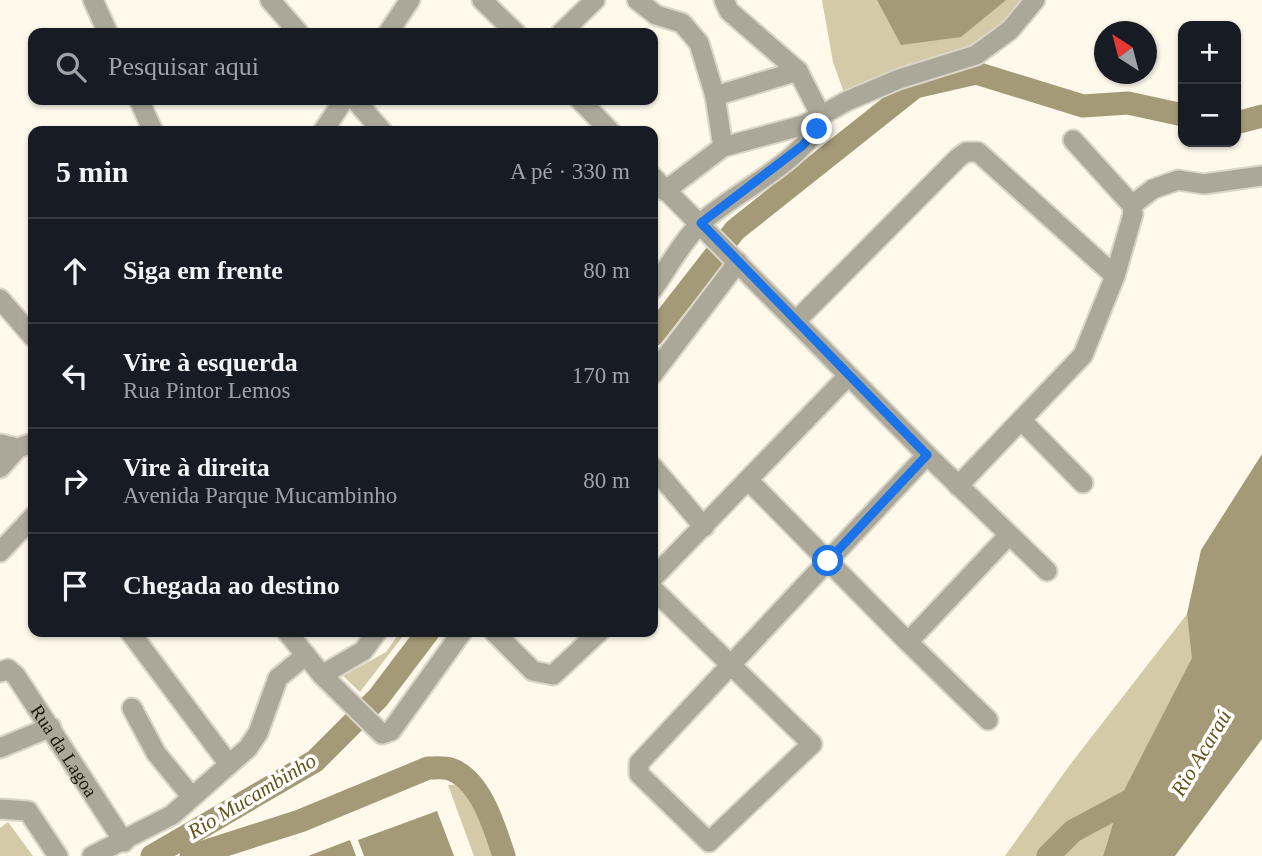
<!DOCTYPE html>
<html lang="pt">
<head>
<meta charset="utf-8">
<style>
  :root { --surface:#171b24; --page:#242831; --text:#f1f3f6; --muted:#9ea1a6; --line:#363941 }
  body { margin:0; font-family:"Times New Roman",serif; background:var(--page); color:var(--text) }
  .controls { position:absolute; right:21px; top:21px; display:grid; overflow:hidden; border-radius:14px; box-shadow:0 2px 5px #0004 }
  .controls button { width:63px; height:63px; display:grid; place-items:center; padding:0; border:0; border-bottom:2px solid var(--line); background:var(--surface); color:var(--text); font:35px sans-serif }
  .compass { position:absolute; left:1094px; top:21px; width:63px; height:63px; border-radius:50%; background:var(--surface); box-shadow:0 2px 5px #0004; rotate:324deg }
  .stop { position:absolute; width:21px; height:21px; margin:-16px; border:5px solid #1a73e8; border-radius:50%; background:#fff }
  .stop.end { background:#1a73e8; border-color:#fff; box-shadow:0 2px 7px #0008 }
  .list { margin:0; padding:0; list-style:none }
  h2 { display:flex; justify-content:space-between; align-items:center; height:91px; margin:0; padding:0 28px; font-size:30px }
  h2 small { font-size:23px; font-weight:400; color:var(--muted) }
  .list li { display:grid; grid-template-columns:46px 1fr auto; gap:21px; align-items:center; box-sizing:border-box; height:105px; padding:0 28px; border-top:2px solid var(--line) }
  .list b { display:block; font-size:26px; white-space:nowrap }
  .list p { margin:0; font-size:23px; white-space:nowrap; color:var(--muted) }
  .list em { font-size:23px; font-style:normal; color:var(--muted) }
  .icon { flex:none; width:38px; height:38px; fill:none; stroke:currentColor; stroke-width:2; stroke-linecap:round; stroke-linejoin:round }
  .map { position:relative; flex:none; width:1262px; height:856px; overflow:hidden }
  .search { position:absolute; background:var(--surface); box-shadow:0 2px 5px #0004; left:28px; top:28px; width:630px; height:77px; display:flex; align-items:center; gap:18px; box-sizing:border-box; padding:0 24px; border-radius:14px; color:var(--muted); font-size:26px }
  .panel { position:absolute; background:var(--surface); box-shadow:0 2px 5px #0004; left:28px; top:126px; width:630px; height:511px; border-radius:14px }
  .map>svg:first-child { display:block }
</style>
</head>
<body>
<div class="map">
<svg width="1262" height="856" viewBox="0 0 1262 856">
  <rect width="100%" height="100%" fill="#fef9eb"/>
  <g fill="#d5caa8">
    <path d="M822 0H1035L1010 30 847 101 833 62Z"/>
    <path d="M1187 614 1193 658 1122 794 1103 856H1005L1069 766Z"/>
    <path d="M400 632H406L360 692 343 676 386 652Z"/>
    <path d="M470 784 490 812 504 856H474L448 785Z"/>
    <path d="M8 822 33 856H0V828Z"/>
  </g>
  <g fill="#a59a77">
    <path d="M877 0H1006L961 37 901 45Z"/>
    <path d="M1262 454V739L1175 856H1103L1122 794 1192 658 1187 614 1201 550Z"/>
    <path d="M437 811 454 856H364L358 840Z"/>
    <path d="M350 840 356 856H308Z"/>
  </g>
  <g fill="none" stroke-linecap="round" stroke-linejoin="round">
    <g stroke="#a59a77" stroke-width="23">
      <path d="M1236 123 1262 116"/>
      <path d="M653 335 735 230 915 87 976 73 1083 106 1128 103 1183 115"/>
      <path d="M152 856 315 761 378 698 428 632"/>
      <path d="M191 856 300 821 428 768C434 768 444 767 450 769 481 779 495 829 504 856"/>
      <path d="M1048 856 1073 831 1144 793"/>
    </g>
    <defs>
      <g id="minor">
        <path d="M93 0 108 33"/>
        <path d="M270 0 299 33"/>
        <path d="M482 0 516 33"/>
        <path d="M637 0 656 15 682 23 699 43 715 96 723 147"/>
        <path d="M724 0 729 11 798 71 821 116"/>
        <path d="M388 33 410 0"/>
        <path d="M561 33 595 0"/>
        <path d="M715 96 798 71"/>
        <path d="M139 100 153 131"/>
        <path d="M355 100 382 131"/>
        <path d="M580 100 610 131"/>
        <path d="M323 131 344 100"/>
        <path d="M653 177 927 455 1047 571"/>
        <path d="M665 191 723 147 804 125 847 101 899 79 976 55 1010 30 1035 0"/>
        <path d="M1132 205 1153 189 1178 180 1204 184 1262 176"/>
        <path d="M653 289C668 268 682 241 701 223 735 191 808 161 821 116"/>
        <path d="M0 299 33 337"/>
        <path d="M796 321 958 158 966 152H978L1115 276"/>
        <path d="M653 374 738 262"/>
        <path d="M1022 421 1083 483"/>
        <path d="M0 444 18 448 33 443"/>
        <path d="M653 467 704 527"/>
        <path d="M0 468 18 448"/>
        <path d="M749 481 908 642 1009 535"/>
        <path d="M958 486 1083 355 1115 276 1133 214 1132 205 1073 140"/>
        <path d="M0 552 33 517"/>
        <path d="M653 578 848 376"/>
        <path d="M653 589 812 744 709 842 639 774V763L927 455"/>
        <path d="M130 632 228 763"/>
        <path d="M287 632 322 675 382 734 391 731 462 632"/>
        <path d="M494 632 533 671 553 675 599 632"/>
        <path d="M908 642 988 720"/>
        <path id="s1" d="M0 672 8 669 16 676 124 842"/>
        <path d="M322 675 363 651 377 632"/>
        <path d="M132 708 156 753 191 796"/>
        <path d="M0 748 51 727"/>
        <path d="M0 809 28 811 58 856"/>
        <path d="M92 856 172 815 248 748 258 733 278 678 306 655"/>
      </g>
    </defs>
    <use href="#minor" stroke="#d9d5c7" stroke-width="23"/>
    <use href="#minor" stroke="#aca899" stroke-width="19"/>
  </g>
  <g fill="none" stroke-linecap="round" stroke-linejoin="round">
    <path stroke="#1a73e8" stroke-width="9" d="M817 129 802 146 701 223 927 455 828 561"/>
  </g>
  <g text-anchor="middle" stroke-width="7" stroke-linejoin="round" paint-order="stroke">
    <g font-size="19" fill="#191508" stroke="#fff">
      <text dy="7" stroke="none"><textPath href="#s1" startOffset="108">Rua da Lagoa</textPath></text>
    </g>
    <g font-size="21" font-style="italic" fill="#645317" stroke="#fff">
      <text transform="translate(1201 753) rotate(-59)" y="7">Rio Acaraú</text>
      <text transform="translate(252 796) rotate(-31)" y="7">Rio Mucambinho</text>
    </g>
  </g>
</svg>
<div class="controls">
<button>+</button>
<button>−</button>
</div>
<svg class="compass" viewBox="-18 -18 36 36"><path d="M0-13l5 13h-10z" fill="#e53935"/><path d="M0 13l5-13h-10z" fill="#9ea1a6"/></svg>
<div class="stop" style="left:828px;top:561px"></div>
<div class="stop end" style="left:817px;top:129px"></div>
<div class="search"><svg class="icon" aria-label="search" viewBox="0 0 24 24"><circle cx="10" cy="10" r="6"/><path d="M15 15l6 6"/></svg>Pesquisar aqui</div>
<section class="panel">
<h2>5 min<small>A pé · 330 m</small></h2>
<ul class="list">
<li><svg class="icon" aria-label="ahead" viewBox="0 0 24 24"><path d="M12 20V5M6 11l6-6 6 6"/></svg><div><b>Siga em frente</b></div><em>80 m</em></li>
<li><svg class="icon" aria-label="left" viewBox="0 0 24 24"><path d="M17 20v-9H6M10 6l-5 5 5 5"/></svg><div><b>Vire à esquerda</b><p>Rua Pintor Lemos</p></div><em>170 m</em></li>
<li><svg class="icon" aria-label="right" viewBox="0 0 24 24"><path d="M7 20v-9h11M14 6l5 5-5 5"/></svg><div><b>Vire à direita</b><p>Avenida Parque Mucambinho</p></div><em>80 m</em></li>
<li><svg class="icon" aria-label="arrive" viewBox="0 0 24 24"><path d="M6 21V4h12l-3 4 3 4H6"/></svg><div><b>Chegada ao destino</b></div></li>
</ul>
</section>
</div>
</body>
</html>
